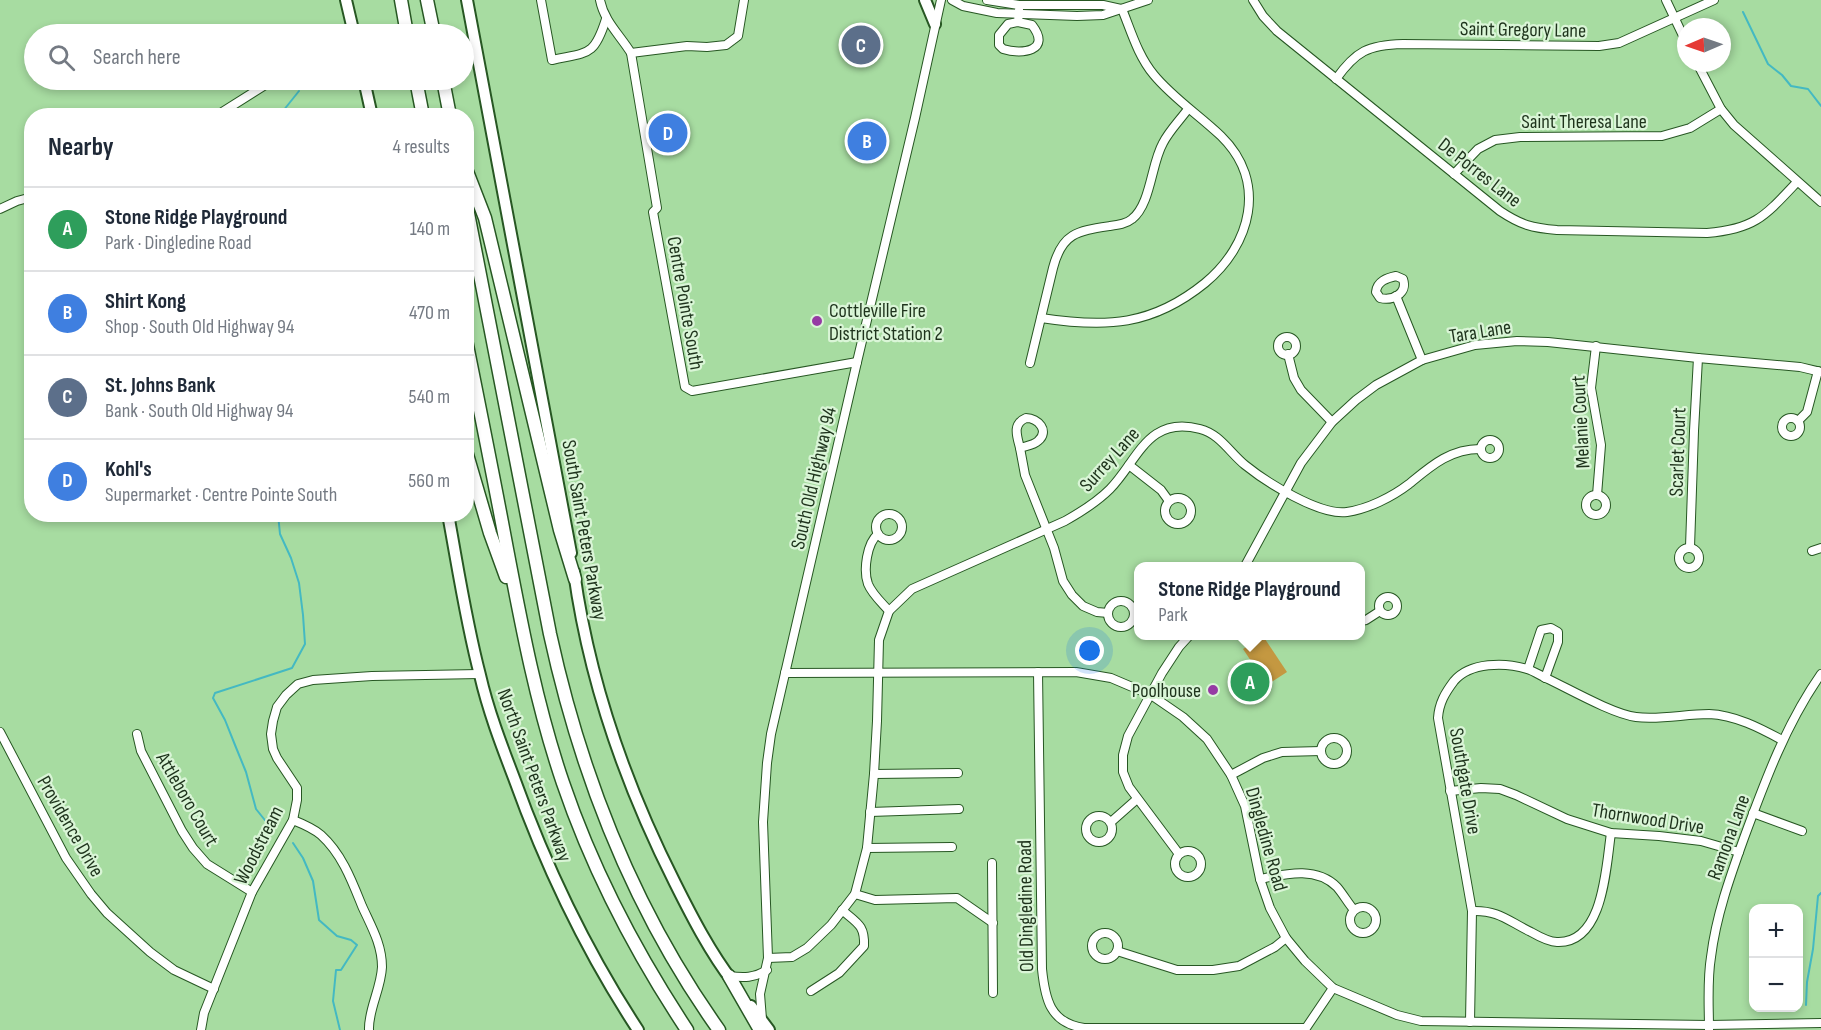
<!DOCTYPE html>
<html lang="en">
<head>
<meta charset="utf-8">
<style>
  :root { --surface:#fff; --page:#f6f6f7; --text:#1f2937; --muted:#747a83; --line:#e0e1e3; --accent:#7c3aed }
  body { margin:0; font-family:"Sofia Sans Condensed",sans-serif; background:var(--page); color:var(--text) }
  .controls { position:absolute; right:18px; bottom:18px; display:grid; overflow:hidden; border-radius:12px; box-shadow:0 3px 9px #0003 }
  .controls button { width:54px; height:54px; display:grid; place-items:center; padding:0; border:0; border-bottom:2px solid var(--line); background:var(--surface); color:var(--text); font:30px sans-serif }
  .compass { position:absolute; left:1677px; top:18px; width:54px; height:54px; border-radius:50%; background:var(--surface); box-shadow:0 3px 9px #0003; rotate:268deg }
  .you { position:absolute; left:1090px; top:651px; width:21px; height:21px; margin:-15px; border:4px solid #fff; border-radius:50%; background:#1a73e8; box-shadow:0 0 0 9px #1a73e833 }
  .badge { display:grid; place-items:center; width:39px; height:39px; border-radius:50%; background:var(--accent); color:#fff; font-size:20px; font-weight:700 }
  .pin { position:absolute; translate:-50% -50%; border:3px solid #fff; box-shadow:0 2px 6px #0006 }
  .popup { position:absolute; left:1134px; top:562px; width:231px; height:78px; box-sizing:border-box; display:grid; place-content:center; border-radius:12px; background:var(--surface); filter:drop-shadow(0 2px 4px #0005); font-size:20px; white-space:nowrap; color:var(--muted) }
  .popup b { font-size:22px; color:var(--text) }
  .popup::after { content:''; position:absolute; left:50%; top:100%; margin-left:-12px; border:12px solid transparent; border-top-color:var(--surface) }
  .list { margin:0; padding:0; list-style:none }
  h2 { display:flex; justify-content:space-between; align-items:center; height:78px; margin:0; padding:0 24px; font-size:26px }
  h2 small { font-size:20px; font-weight:400; color:var(--muted) }
  .list li { display:grid; grid-template-columns:39px 1fr auto; gap:18px; align-items:center; box-sizing:border-box; height:84px; padding:0 24px; border-top:2px solid var(--line) }
  .list b { display:block; font-size:22px; white-space:nowrap }
  .list p { margin:0; font-size:20px; white-space:nowrap; color:var(--muted) }
  .list em { font-size:20px; font-style:normal; color:var(--muted) }
  .icon { flex:none; width:33px; height:33px; fill:none; stroke:currentColor; stroke-width:2; stroke-linecap:round; stroke-linejoin:round }
  .map { position:relative; flex:none; width:1821px; height:1030px; overflow:hidden }
  .search { position:absolute; background:var(--surface); box-shadow:0 3px 9px #0003; left:24px; top:24px; width:450px; height:66px; display:flex; align-items:center; gap:15px; box-sizing:border-box; padding:0 21px; border-radius:33px; color:var(--muted); font-size:22px }
  .panel { position:absolute; background:var(--surface); box-shadow:0 3px 9px #0003; left:24px; top:108px; width:450px; height:414px; border-radius:24px }
  .map>svg:first-child { display:block }
</style>
</head>
<body>
<div class="map">
<svg width="1821" height="1030" viewBox="0 0 1821 1030">
  <rect width="100%" height="100%" fill="#a7dca1"/>
  <path fill="#c49841" d="M1263 636 1287 672 1267 685 1243 649Z"/>
  <g fill="none" stroke-linecap="round" stroke-linejoin="round">
    <g stroke="#44b9c2" stroke-width="2">
      <path d="M1743 12 1768 64 1782 75 1791 86 1808 89 1821 106"/>
      <path d="M279 116 299 91"/>
      <path d="M272 829 256 809 246 772 235 745 225 720 213 698 215 693 292 668 305 644 303 615 299 583 291 558 280 534 278 514"/>
      <path d="M293 843 303 858 313 881 319 920 337 936 351 940 357 945 341 970H336L333 1001 340 1030"/>
      <path d="M1806 1005 1807 982 1813 949 1818 896 1821 893"/>
    </g>
    <defs>
      <g id="minor">
        <path d="M541 0 552 60C588 52 594 57 606 19"/>
        <path d="M600 0C604 21 620 35 631 53L687 46 707 47 726 45 738 36 744 0"/>
        <path d="M952 0 963 6 997 13 1077 16 1103 15 1148 0"/>
        <path d="M987 0 1019 5H1103L1121 9"/>
        <path d="M1253 0 1263 16 1277 31 1500 211C1521 225 1532 228 1557 230L1707 233C1755 229 1765 216 1797 182"/>
        <path d="M1666 0 1686 42"/>
        <path d="M1018 22 1032 25C1052 51 1022 55 1003 49L999 45V35L1008 24 1018 22 1019 10"/>
        <path d="M631 53 657 208 653 212 685 387 692 391 857 362"/>
        <path d="M1697 63 1721 109 1734 125 1821 202"/>
        <path d="M1336 79C1356 51 1368 45 1403 44L1599 46 1619 43 1714 0"/>
        <path d="M216 116 273 80"/>
        <path d="M1454 174 1478 149 1495 140 1520 137 1662 136 1690 128 1721 109"/>
        <path d="M0 209 17 201 32 197"/>
        <path d="M1396 276 1403 279C1408 294 1392 301 1380 298L1376 292C1377 281 1387 278 1396 276Z"/>
        <path d="M1396 296 1422 360"/>
        <path d="M1041 318C1106 328 1152 326 1205 283 1251 245 1268 182 1221 136 1199 115 1173 98 1154 75 1138 56 1131 31 1122 9"/>
        <circle cx="1287" cy="346" r="9"/>
        <path d="M1596 346 1591 388 1601 445 1597 495"/>
        <path d="M1288 354 1294 378 1301 390 1332 422"/>
        <path d="M1030 363 1053 268C1062 233 1077 231 1110 226 1118 225 1126 224 1132 219 1151 204 1151 164 1163 143 1169 131 1180 120 1188 109"/>
        <path d="M1026 418C1038 418 1050 431 1038 441 1034 445 1026 446 1020 448 1017 436 1012 424 1026 418Z"/>
        <circle cx="1791" cy="427" r="9"/>
        <path d="M1798 421 1807 412 1818 371"/>
        <circle cx="1490" cy="449" r="9"/>
        <path d="M1020 448 1025 475 1054 548 1063 581 1072 595 1083 606 1097 612 1108 613"/>
        <path d="M1129 465 1161 490 1169 501"/>
        <circle cx="1596" cy="505" r="10"/>
        <circle cx="1178" cy="511" r="13"/>
        <circle cx="889" cy="527" r="13"/>
        <path d="M1690 547 1694 431 1698 358"/>
        <circle cx="1689" cy="558" r="10"/>
        <path d="M1812 551 1821 548"/>
        <path d="M1245 566 1301 463 1332 422 1356 400 1376 385 1422 360 1475 345 1517 341 1548 342 1698 358 1800 367 1821 372"/>
        <circle cx="1388" cy="606" r="9"/>
        <circle cx="1121" cy="614" r="13"/>
        <path d="M889 611 912 589 1065 521C1081 512 1097 502 1110 489 1138 460 1148 415 1200 429 1220 434 1230 453 1245 465 1266 482 1320 516 1347 512 1368 509 1392 497 1409 484 1431 466 1450 449 1480 449"/>
        <path d="M1361 621 1366 620 1380 611"/>
        <path d="M1528 669 1541 630 1551 628 1558 632V642L1545 678"/>
        <path d="M1038 672 1042 969C1045 999 1050 1023 1084 1028H1306L1333 988"/>
        <path d="M785 673 1076 672 1111 678 1151 695 1183 717 1207 739 1231 775 1245 806 1260 879 1270 908 1286 938 1305 961 1333 988 1397 1015 1421 1021 1709 1025 1821 1023"/>
        <path d="M0 732 66 858 91 894 107 913 150 952 174 970 214 989"/>
        <path d="M137 734 141 751 182 831 193 848 207 864 252 892"/>
        <circle cx="1334" cy="751" r="13"/>
        <path d="M874 774 958 773"/>
        <path d="M1231 775 1263 758 1282 752 1321 751"/>
        <path d="M1450 791 1481 788 1500 789 1516 795 1567 819 1611 833 1659 836 1701 841 1739 852"/>
        <path d="M870 812 959 809"/>
        <path d="M1753 813 1802 831"/>
        <circle cx="1099" cy="829" r="13"/>
        <path d="M293 820C303 824 313 828 321 835 342 854 352 881 362 906 371 926 382 944 382 967 381 989 368 1010 369 1030"/>
        <path d="M1111 822 1137 799"/>
        <path d="M867 848 952 847"/>
        <circle cx="1188" cy="864" r="13"/>
        <path d="M1179 854 1129 787 1123 772V755L1128 736 1162 673 1179 647 1189 636"/>
        <path d="M992 863 993 993"/>
        <path d="M1260 879C1285 874 1316 866 1337 887 1343 894 1348 903 1354 910"/>
        <path d="M855 894 875 900 957 898 993 923"/>
        <circle cx="1363" cy="920" r="13"/>
        <path d="M1472 911C1499 910 1508 921 1531 932 1538 936 1549 942 1557 942 1604 944 1606 866 1611 833"/>
        <circle cx="1105" cy="946" r="13"/>
        <path d="M1117 951 1177 970H1213L1239 966 1275 947 1286 938"/>
        <path d="M768 958 792 957 807 948 831 925 855 894 867 848 874 774 877 721 879 640 889 611C882 603 872 594 868 584 863 570 867 543 878 534"/>
        <path d="M729 976C744 978 754 978 767 970"/>
        <path d="M811 991 839 973 864 946C865 925 857 923 842 910"/>
        <path d="M762 1019 760 994 768 958 763 822 767 763 771 734 857 362 915 118 941 0"/>
        <path d="M1470 1022 1472 911 1438 718C1439 703 1445 693 1454 681 1470 662 1505 662 1527 669 1534 671 1541 676 1548 679 1571 690 1613 714 1636 717 1660 720 1685 714 1709 714 1735 715 1760 728 1782 740"/>
        <path d="M201 1030 204 1013 252 892 293 820 297 800V788L277 758 273 749 271 734 273 721 277 707 286 695 298 684 313 680 372 676 479 674"/>
        <path d="M1709 1030C1709 1006 1707 981 1711 957 1716 916 1730 877 1744 838 1765 781 1786 724 1821 674"/>
      </g>
      <g id="major">
        <path d="M346 0 354 34"/>
        <path d="M467 0 571 553"/>
        <path d="M925 0 935 24"/>
        <path d="M364 80 372 116"/>
        <path d="M448 514C458 568 466 622 480 675 488 710 501 744 514 778 546 867 586 951 638 1030"/>
        <path d="M574 572C589 680 626 786 675 883 692 917 710 952 733 982"/>
        <path d="M751 1006 769 1030"/>
      </g>
      <g id="highway">
        <path d="M401 0 407 34"/>
        <path d="M427 0 434 34"/>
        <path d="M416 80 423 116"/>
        <path d="M443 80 450 116"/>
        <path d="M466 169 485 218 560 530 575 579"/>
        <path d="M466 203 550 634C581 776 634 911 719 1030"/>
        <path d="M466 340C480 410 494 479 507 549 522 628 537 707 563 783 593 871 636 953 687 1030"/>
        <path d="M466 451 490 533 506 577"/>
        <path d="M729 976 760 1030"/>
      </g>
    </defs>
    <use href="#minor" stroke="#275723" stroke-width="10"/>
    <use href="#major" stroke="#275723" stroke-width="14"/>
    <use href="#highway" stroke="#275723" stroke-width="15"/>
    <use href="#minor" stroke="#fff" stroke-width="8"/>
    <use href="#major" stroke="#fff" stroke-width="10"/>
    <use href="#highway" stroke="#fff" stroke-width="12"/>
  </g>
  <g fill="#963aa4" stroke="#daf5d7" stroke-width="2">
    <circle cx="817" cy="321" r="6"/>
    <circle cx="1213" cy="690" r="6"/>
  </g>
  <g text-anchor="middle" stroke-width="4.5" stroke-linejoin="round" paint-order="stroke">
    <g font-size="20" fill="#1e331c" stroke="#daf5d7">
      <text transform="translate(1523 29) rotate(1)" y="7">Saint Gregory Lane</text>
      <text x="1584" y="128">Saint Theresa Lane</text>
      <text transform="translate(1480 172) rotate(38)" y="7">De Porres Lane</text>
      <text transform="translate(686 303) rotate(80)" y="7">Centre Pointe South</text>
      <text transform="translate(1480 331) rotate(-9)" y="7">Tara Lane</text>
      <text transform="translate(1580 422) rotate(-93)" y="7">Melanie Court</text>
      <text transform="translate(1677 452) rotate(-88)" y="7">Scarlet Court</text>
      <text transform="translate(1109 459) rotate(-48)" y="7">Surrey Lane</text>
      <text transform="translate(813 478) rotate(-77)" y="7">South Old Highway 94</text>
      <text transform="translate(585 530) rotate(80)" y="7">South Saint Peters Parkway</text>
      <text transform="translate(535 775) rotate(70)" y="7">North Saint Peters Parkway</text>
      <text transform="translate(1466 781) rotate(80)" y="7">Southgate Drive</text>
      <text transform="translate(188 799) rotate(60)" y="7">Attleboro Court</text>
      <text transform="translate(1648 818) rotate(9)" y="7">Thornwood Drive</text>
      <text transform="translate(71 826) rotate(60)" y="7">Providence Drive</text>
      <text transform="translate(1728 837) rotate(-70)" y="7">Ramona Lane</text>
      <text transform="translate(1267 839) rotate(74)" y="7">Dingledine Road</text>
      <text transform="translate(258 845) rotate(-63)" y="7">Woodstream</text>
      <text transform="translate(1025 906) rotate(-91)" y="7">Old Dingledine Road</text>
    </g>
    <g font-size="20" fill="#1e331c" stroke="#daf5d7" text-anchor="start">
      <text x="829" y="317">Cottleville Fire<tspan x="829" dy="23">District Station 2</tspan></text>
      <text x="1201" y="697" text-anchor="end">Poolhouse</text>
    </g>
  </g>
</svg>
<div class="controls">
<button>+</button>
<button>−</button>
</div>
<svg class="compass" viewBox="-18 -18 36 36"><path d="M0-13l5 13h-10z" fill="#e53935"/><path d="M0 13l5-13h-10z" fill="#747a83"/></svg>
<div class="you"></div>
<div class="pin badge" style="left:1250px;top:682px;background:#2e9e5b">A</div>
<div class="popup"><b>Stone Ridge Playground</b>Park</div>
<div class="pin badge" style="left:867px;top:141px;background:#3f7fe0">B</div>
<div class="pin badge" style="left:861px;top:45px;background:#5c6f8a">C</div>
<div class="pin badge" style="left:668px;top:133px;background:#3f7fe0">D</div>
<div class="search"><svg class="icon" aria-label="search" viewBox="0 0 24 24"><circle cx="10" cy="10" r="6"/><path d="M15 15l6 6"/></svg>Search here</div>
<section class="panel">
<h2>Nearby<small>4 results</small></h2>
<ul class="list">
<li><span class="badge" style="background:#2e9e5b">A</span><div><b>Stone Ridge Playground</b><p>Park · Dingledine Road</p></div><em>140 m</em></li>
<li><span class="badge" style="background:#3f7fe0">B</span><div><b>Shirt Kong</b><p>Shop · South Old Highway 94</p></div><em>470 m</em></li>
<li><span class="badge" style="background:#5c6f8a">C</span><div><b>St. Johns Bank</b><p>Bank · South Old Highway 94</p></div><em>540 m</em></li>
<li><span class="badge" style="background:#3f7fe0">D</span><div><b>Kohl's</b><p>Supermarket · Centre Pointe South</p></div><em>560 m</em></li>
</ul>
</section>
</div>
</body>
</html>
